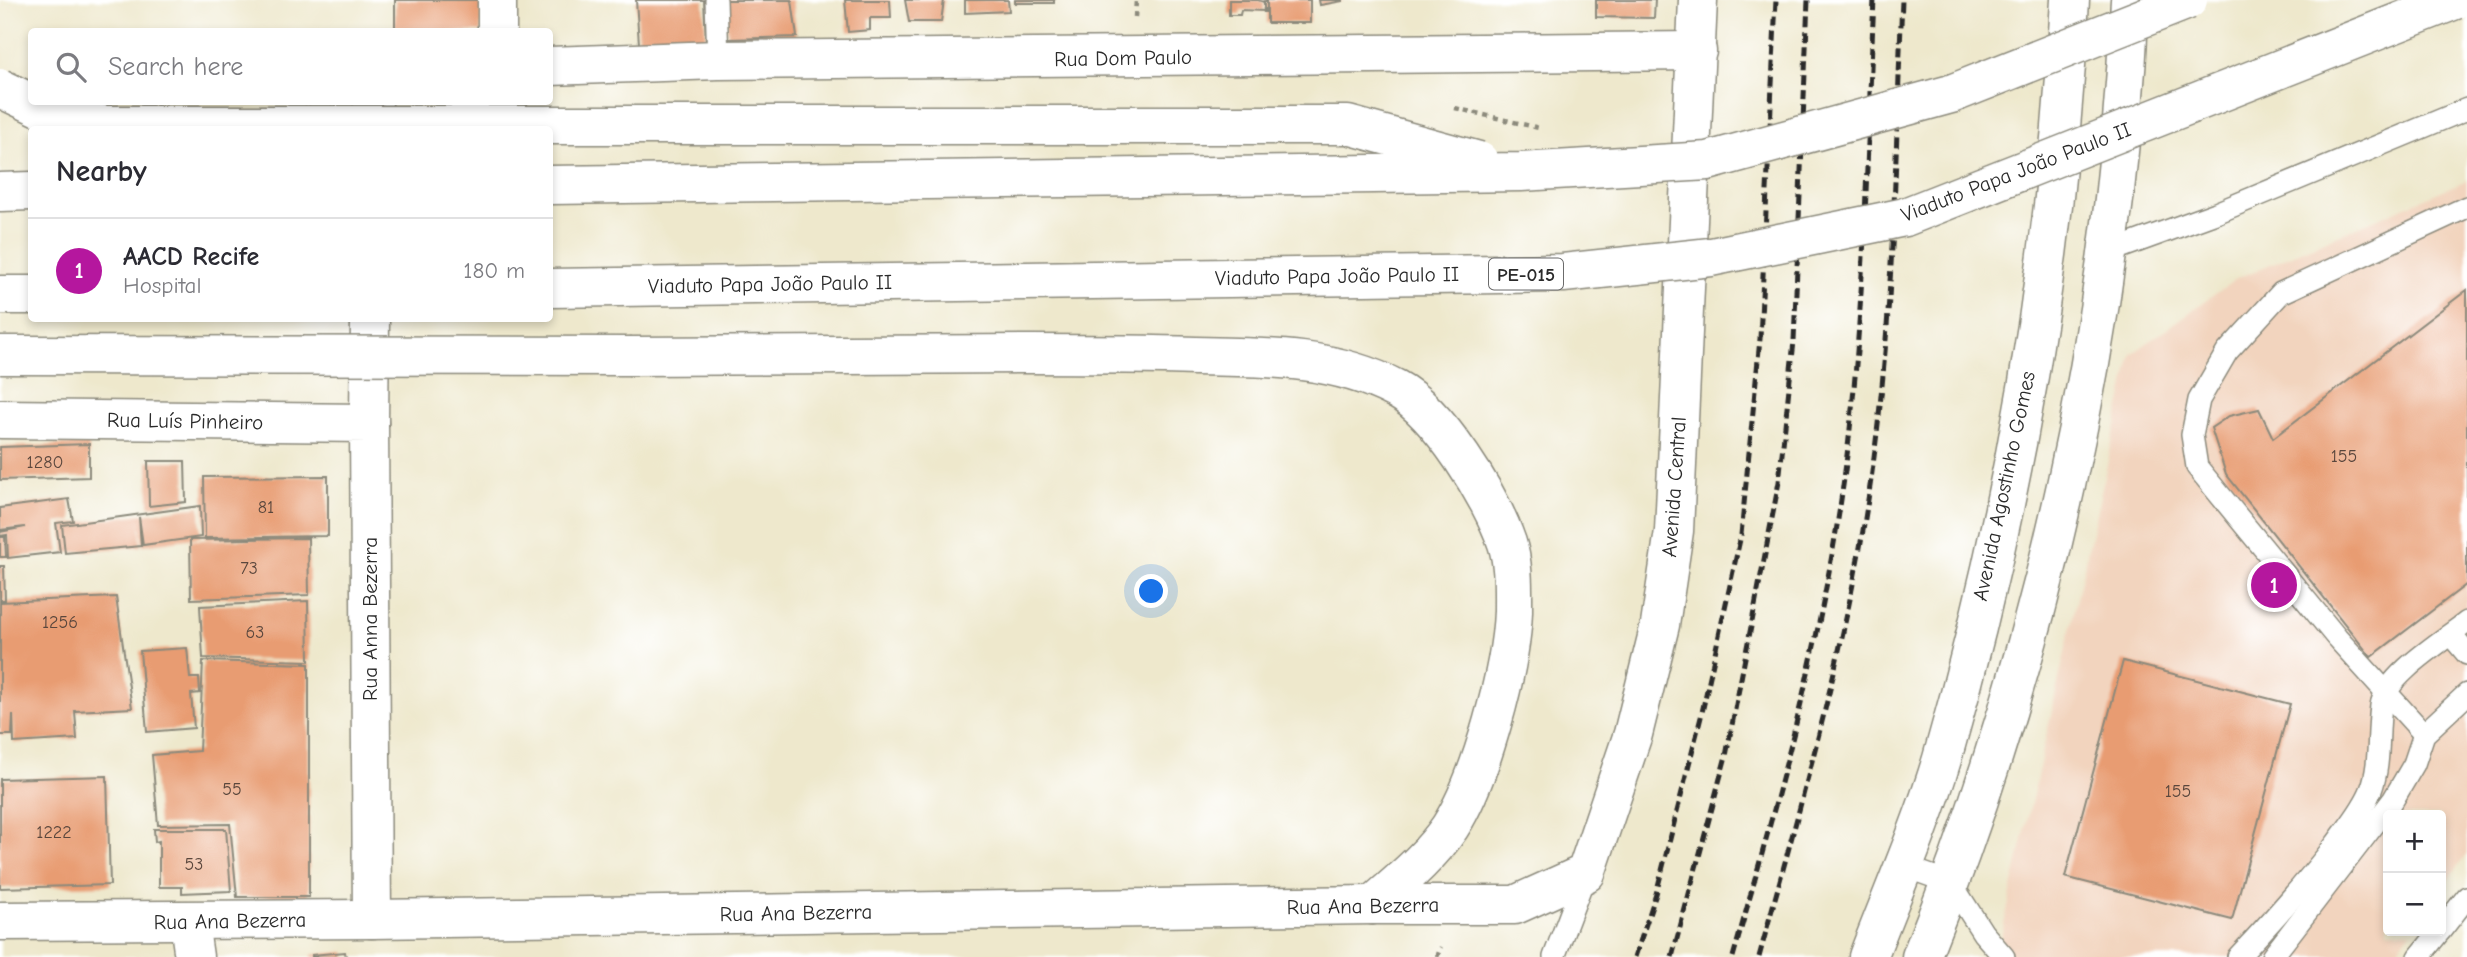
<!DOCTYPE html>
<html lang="en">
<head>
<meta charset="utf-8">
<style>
  :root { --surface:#fff; --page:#f7f7f7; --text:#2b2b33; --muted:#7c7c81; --line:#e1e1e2; --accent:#b5179e }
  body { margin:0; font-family:"Comic Neue",sans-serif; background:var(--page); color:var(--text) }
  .controls { position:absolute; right:21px; bottom:21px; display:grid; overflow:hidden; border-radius:7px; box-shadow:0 4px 10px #0003 }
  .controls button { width:63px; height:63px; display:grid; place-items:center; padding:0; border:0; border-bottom:2px solid var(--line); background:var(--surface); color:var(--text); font:35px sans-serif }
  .you { position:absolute; left:1152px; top:592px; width:24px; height:24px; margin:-18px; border:5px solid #fff; border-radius:50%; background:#1a73e8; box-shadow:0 0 0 10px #1a73e833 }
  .badge { display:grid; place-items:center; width:46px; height:46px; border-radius:50%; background:var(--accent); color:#fff; font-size:23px; font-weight:700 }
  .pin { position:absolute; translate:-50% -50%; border:4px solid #fff; box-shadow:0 2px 7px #0006 }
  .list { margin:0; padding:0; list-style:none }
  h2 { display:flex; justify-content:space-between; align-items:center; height:91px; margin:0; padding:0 28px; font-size:30px }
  h2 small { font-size:23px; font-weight:400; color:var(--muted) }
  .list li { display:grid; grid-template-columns:46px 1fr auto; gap:21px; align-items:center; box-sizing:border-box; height:105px; padding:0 28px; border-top:2px solid var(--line) }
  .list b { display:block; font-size:26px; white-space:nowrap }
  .list p { margin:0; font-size:23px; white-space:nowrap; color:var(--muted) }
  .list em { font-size:23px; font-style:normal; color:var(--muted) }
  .icon { flex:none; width:38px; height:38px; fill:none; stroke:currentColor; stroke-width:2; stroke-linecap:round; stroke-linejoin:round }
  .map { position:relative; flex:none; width:2467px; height:957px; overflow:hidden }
  .search { position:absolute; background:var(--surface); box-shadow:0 4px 10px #0003; left:28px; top:28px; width:525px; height:77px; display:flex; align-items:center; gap:18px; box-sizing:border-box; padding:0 24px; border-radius:7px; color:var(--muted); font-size:26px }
  .panel { position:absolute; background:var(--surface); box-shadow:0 4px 10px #0003; left:28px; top:126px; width:525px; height:196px; border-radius:7px }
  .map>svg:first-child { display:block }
</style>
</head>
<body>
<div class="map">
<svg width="2467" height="957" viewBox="0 0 2467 957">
  <rect width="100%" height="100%" fill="#fff"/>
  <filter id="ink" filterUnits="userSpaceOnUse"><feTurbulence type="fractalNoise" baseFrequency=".0143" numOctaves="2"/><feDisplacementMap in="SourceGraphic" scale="14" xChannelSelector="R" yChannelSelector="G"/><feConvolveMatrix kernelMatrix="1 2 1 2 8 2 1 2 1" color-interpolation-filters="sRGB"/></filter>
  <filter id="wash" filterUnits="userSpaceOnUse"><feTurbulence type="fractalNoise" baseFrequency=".00686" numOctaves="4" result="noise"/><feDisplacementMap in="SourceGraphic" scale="28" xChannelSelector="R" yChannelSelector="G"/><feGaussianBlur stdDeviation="1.57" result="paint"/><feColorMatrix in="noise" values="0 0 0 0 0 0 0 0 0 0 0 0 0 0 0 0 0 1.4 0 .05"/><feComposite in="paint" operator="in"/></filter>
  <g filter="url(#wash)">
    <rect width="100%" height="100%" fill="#eee8cc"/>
    <path fill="#f2d4be" d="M2467 180V854L2441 890V815H2388V931H2411L2392 957H1992L1998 951 2132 354 2236 279Z"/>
    <g id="blocks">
      <g fill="#e89c72">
        <rect x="395" y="0" width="86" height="32"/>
        <path d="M636 0H704L706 43 639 44Z"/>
        <path d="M726 0H792L797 37 728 39Z"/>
        <path d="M845 0H890L891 18H870V30L848 32Z"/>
        <path d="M905 0H944L941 22H909Z"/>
        <path d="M965 0H1008L1009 11 965 13Z"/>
        <rect x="1015" y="0" width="39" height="3"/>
        <path d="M1229 0H1258L1264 2V11L1241 10 1240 15H1229Z"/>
        <rect x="1267" y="0" width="43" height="23"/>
        <path d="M1319 0H1343V1L1320 5Z"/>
        <path d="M1596 0H1655L1654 18 1596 17Z"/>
        <path d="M2467 290V584L2371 657 2226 474 2211 428 2229 416 2259 409 2273 438Z"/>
        <path d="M89 444V477L0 480V447Z"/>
        <path d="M148 461H185L186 502 149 506Z"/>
        <path d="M328 476V536L205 538 204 477Z"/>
        <path d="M69 499 73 521 56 523 60 552 8 558 7 535 0 536V532L25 527 0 530V508Z"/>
        <path d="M200 506 201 537 143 545 139 517 141 546 65 553 62 525Z"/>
        <path d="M0 537H5L6 557H0Z"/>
        <path d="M308 538 309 595 191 599 190 540Z"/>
        <path d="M0 566H4L5 600H0Z"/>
        <path d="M116 597 132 708 75 711 77 739 14 743 13 714 12 735H0V602Z"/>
        <path d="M308 601 309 661 203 658 200 606Z"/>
        <path d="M187 648 190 678H199L200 693 191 694 194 728 147 732 140 651Z"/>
        <path d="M203 661 309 664V897H237L230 824 158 825 152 755 199 751Z"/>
        <path d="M2123 661 2290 704 2232 920 2065 877Z"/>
        <path d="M107 776 110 885 0 888V779Z"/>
        <path d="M154 829H226L231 891 182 893V887H159V841L155 842Z"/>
        <path d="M345 952 346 957H312V955Z"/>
      </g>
    </g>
  </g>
  <g filter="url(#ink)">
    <use href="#blocks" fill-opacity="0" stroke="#8c8a7c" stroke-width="2"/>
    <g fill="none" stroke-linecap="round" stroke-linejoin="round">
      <defs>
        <g id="service">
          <path d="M716 0 718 60"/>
          <path d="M2106 253 2216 213 2467 109"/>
          <path d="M2451 635 2467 654"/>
          <path d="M2424 734 2337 638 2197 467 2192 435 2199 400 2227 352 2281 293 2467 207"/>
          <path d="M1903 866 1951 883 1983 933 2004 957"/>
          <path d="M2441 930 2467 897"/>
          <path d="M1554 957 1586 873"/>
          <path d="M2238 957C2273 920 2305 884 2336 844 2348 827 2363 810 2371 790 2381 764 2377 734 2381 706 2385 676 2444 640 2467 622"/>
          <path d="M2272 957 2393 800 2414 764 2424 734 2467 694"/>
          <path d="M2419 957 2440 931"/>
        </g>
        <g id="minor">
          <path d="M497 0V32"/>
          <path d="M550 66 718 60 1697 51"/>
          <path d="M372 130 373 102"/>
          <path d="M369 423 370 318"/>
          <path d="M1373 905H1515L1586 873 1633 734 1660 625 1674 531 1698 0"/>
          <path d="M0 921 372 919"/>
          <path d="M189 922 194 957"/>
          <path d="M1868 957C1893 891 1922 826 1942 759 2013 512 2057 256 2070 0"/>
          <path d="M1921 957C2042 657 2116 323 2130 0"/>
        </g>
        <path id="tertiary" d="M0 419 369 423 372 919 1373 905"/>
        <g id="trunk">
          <path d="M0 192 32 191"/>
          <path d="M0 295H32"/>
          <path d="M632 356C765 355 898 354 1030 354 1085 354 1140 354 1195 356 1264 357 1333 356 1396 389 1439 412 1491 497 1507 543 1514 565 1513 588 1513 611 1511 668 1481 779 1450 827 1430 857 1400 881 1373 905"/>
        </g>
      </defs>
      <use href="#service" stroke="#8c8a7c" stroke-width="24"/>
      <use href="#minor" stroke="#8c8a7c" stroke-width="41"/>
      <use href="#tertiary" stroke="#8c8a7c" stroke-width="41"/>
      <use href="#trunk" stroke="#8c8a7c" stroke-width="41"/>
      <g stroke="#8c8a7c" stroke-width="4.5" stroke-dasharray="5 5" stroke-linecap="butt">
        <path d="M1265 13V0"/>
        <path d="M1135 17 1136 0"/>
        <path d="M1437 957 1441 947"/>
      </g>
      <use href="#service" stroke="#fff" stroke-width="21"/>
      <use href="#minor" stroke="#fff" stroke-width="38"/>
      <use href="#tertiary" stroke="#fff" stroke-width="38"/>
      <use href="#trunk" stroke="#fff" stroke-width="38"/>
      <g stroke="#2b2b2b" stroke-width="5" stroke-dasharray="10 5" stroke-linecap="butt">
        <path d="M1635 957 1656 894 1701 717 1741 535 1760 339 1776 0"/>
        <path d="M1672 957 1726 756 1779 482 1794 341 1808 0"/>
        <path d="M1733 957C1782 785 1831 608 1850 429 1865 287 1867 143 1874 0"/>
        <path d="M1759 957C1795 825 1833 693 1858 558 1893 374 1894 186 1902 0"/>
      </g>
      <defs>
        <g id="trunk-bridge">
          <path d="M0 88 54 114 106 125H1348L1479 161"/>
          <path d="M550 185 1521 172 1708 161 1951 94 2188 0"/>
          <path d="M550 288 1563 273 1711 257 1905 217 2455 0"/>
          <path d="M0 355 632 356"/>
        </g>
      </defs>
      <use href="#trunk-bridge" stroke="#8c8a7c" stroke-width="41" stroke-linecap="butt"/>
      <path stroke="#8c8a7c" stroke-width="4.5" stroke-dasharray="5 5" stroke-linecap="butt" d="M1455 108 1539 128"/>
      <use href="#trunk-bridge" stroke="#fff" stroke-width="38"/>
    </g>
  </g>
  <g text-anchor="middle" stroke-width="5" stroke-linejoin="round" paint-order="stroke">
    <g font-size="18" fill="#5a473d">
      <text x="2344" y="462">155</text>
      <text x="45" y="468">1280</text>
      <text x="266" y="513">81</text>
      <text x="249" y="574">73</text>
      <text x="60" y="628">1256</text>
      <text x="255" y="638">63</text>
      <text x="232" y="795">55</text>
      <text x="2178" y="797">155</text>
      <text x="54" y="838">1222</text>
      <text x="194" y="870">53</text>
    </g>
    <rect fill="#fff" stroke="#6b6b6b" stroke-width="2" x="1489" y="258.5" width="74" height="31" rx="5"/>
    <g font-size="19" font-weight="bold" fill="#2b2b2b">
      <text x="1526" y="281">PE-015</text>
    </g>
    <g font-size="21" fill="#2b2b2b" stroke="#fff">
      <text transform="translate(1123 58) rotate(-1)" y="7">Rua Dom Paulo</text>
      <text transform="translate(2016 172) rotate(-21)" y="7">Viaduto Papa João Paulo II</text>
      <text transform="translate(1337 276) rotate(-1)" y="7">Viaduto Papa João Paulo II</text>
      <text transform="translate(770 284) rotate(-1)" y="7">Viaduto Papa João Paulo II</text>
      <text transform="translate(185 421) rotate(1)" y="7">Rua Luís Pinheiro</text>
      <text transform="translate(2004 486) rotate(-78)" y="7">Avenida Agostinho Gomes</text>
      <text transform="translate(1674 487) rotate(-86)" y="7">Avenida Central</text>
      <text transform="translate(370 619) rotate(-90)" y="7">Rua Anna Bezerra</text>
      <text transform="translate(1363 906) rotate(-1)" y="7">Rua Ana Bezerra</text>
      <text transform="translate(796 913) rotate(-1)" y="7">Rua Ana Bezerra</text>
      <text transform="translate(230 921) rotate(-1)" y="7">Rua Ana Bezerra</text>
    </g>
  </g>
</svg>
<div class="controls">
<button>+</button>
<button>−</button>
</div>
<div class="you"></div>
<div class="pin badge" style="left:2274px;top:585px">1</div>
<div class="search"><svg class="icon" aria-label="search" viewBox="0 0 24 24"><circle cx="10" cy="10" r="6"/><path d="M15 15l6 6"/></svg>Search here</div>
<section class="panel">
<h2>Nearby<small></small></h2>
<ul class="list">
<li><span class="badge">1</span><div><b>AACD Recife</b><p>Hospital</p></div><em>180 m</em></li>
</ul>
</section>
</div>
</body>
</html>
